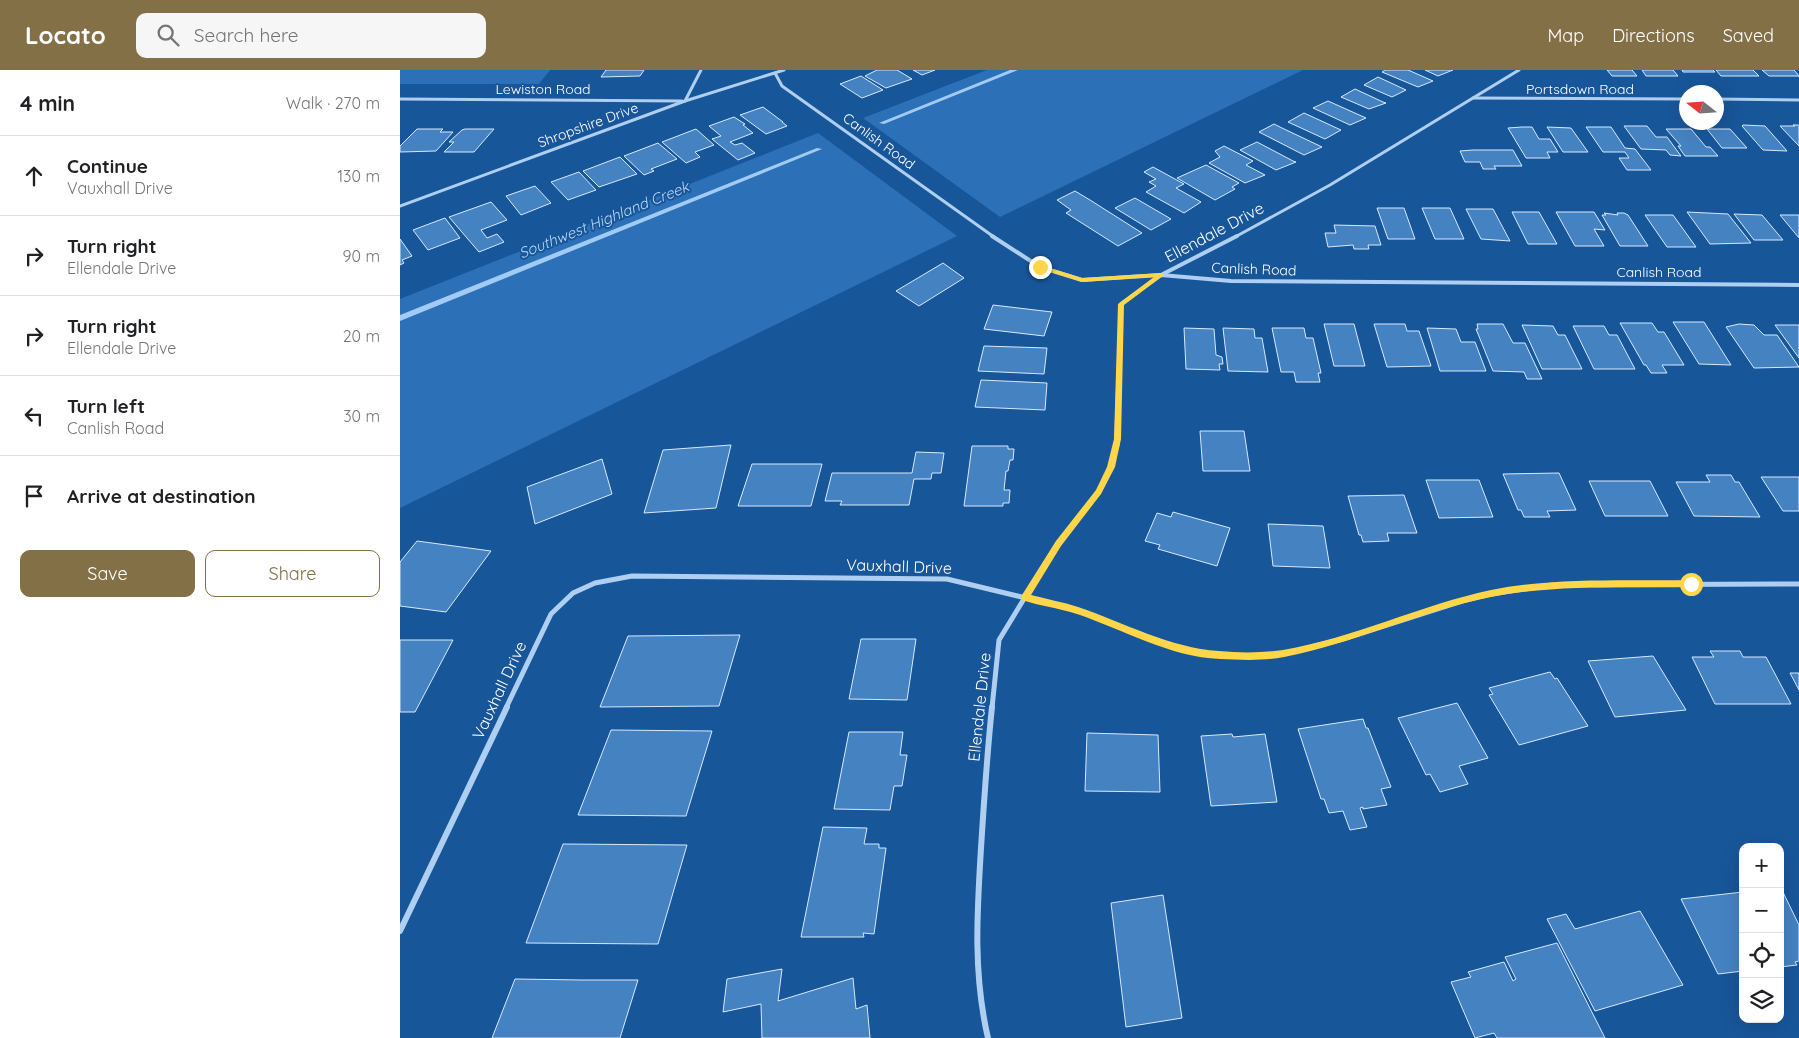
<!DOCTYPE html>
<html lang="en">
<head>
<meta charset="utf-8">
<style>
  :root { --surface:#fff; --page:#f6f6f6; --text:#202124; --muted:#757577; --line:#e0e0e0; --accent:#847046 }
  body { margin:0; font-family:Quicksand,sans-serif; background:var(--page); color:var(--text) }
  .controls { position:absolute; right:15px; bottom:15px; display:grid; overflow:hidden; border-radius:10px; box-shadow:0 5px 20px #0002 }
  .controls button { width:45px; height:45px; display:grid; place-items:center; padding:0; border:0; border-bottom:1px solid var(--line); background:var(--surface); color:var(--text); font:25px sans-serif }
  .compass { position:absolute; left:1279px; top:15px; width:45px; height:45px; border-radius:50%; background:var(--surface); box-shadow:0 5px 20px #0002; rotate:287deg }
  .stop { position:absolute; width:15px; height:15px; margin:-11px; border:4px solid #ffd54a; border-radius:50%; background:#fff }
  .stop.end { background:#ffd54a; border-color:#fff; box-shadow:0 1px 5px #0008 }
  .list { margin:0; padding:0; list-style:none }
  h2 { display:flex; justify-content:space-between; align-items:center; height:65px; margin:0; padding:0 20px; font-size:21px }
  h2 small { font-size:16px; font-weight:400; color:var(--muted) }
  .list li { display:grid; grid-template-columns:32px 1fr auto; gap:15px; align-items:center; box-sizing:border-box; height:80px; padding:0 20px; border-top:1px solid var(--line) }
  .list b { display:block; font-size:19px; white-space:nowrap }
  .list p { margin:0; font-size:16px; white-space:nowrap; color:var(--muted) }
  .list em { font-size:16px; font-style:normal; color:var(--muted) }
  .actions { display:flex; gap:10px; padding:15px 20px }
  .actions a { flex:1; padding:11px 0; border:1px solid var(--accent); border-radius:10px; text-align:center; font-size:18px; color:var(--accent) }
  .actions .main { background:var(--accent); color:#fff }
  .icon { flex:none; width:28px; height:28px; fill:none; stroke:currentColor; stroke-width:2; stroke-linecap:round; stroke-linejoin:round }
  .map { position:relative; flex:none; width:1399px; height:968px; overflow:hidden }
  header { display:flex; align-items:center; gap:30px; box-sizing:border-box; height:70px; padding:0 25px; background:var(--accent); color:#fff }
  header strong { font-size:24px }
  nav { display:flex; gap:28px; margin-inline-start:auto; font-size:18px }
  .search { width:350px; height:45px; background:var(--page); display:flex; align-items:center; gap:12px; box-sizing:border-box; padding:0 18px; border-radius:10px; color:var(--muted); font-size:19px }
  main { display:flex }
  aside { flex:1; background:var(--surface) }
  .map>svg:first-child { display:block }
</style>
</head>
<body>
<header>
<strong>Locato</strong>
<div class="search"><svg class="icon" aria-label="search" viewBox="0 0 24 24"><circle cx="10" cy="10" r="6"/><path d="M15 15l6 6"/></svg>Search here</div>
<nav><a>Map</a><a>Directions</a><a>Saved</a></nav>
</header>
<main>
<aside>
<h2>4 min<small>Walk · 270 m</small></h2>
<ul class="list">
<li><svg class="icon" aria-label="ahead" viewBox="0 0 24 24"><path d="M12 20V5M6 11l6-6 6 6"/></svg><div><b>Continue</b><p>Vauxhall Drive</p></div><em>130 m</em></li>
<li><svg class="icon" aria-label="right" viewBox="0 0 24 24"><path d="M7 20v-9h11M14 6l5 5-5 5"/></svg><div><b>Turn right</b><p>Ellendale Drive</p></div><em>90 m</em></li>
<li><svg class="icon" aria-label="right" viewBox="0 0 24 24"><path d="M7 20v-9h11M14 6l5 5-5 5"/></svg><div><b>Turn right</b><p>Ellendale Drive</p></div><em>20 m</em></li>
<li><svg class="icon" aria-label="left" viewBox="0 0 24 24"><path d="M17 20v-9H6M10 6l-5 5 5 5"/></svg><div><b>Turn left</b><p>Canlish Road</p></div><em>30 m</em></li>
<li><svg class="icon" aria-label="arrive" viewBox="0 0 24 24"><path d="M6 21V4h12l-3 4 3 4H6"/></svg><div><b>Arrive at destination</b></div></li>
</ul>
<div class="actions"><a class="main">Save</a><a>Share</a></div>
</aside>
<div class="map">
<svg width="1399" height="968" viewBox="0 0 1399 968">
  <rect width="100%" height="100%" fill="#18569a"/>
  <g fill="#2c71b7">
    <path d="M0 0H150L139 14H0Z"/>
    <path d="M587 0H903L600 147 463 48Z"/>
    <path d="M418 63 557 166 0 438V229Z"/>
  </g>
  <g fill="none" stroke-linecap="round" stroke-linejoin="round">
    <g fill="#a1cbf4" fill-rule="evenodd">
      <path d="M610 0H618L484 54 479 53Z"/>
      <path d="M417 78 422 79 0 251V245Z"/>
    </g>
  </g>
  <g fill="#4582c2" stroke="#d6e9fc">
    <path d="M206 0H244L240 6 201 7Z"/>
    <path d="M477 0H497L512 9 486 18 465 6Z"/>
    <path d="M513 0H535L522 5Z"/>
    <path d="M985 0H1008L1033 11 1018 17 982 2Z"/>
    <path d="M1025 0H1053L1038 6Z"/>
    <path d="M1207 0H1232L1237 6H1212Z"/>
    <path d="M1242 0H1273L1278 6H1246Z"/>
    <path d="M1282 0H1313L1315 2H1283Z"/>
    <path d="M1316 0H1353L1359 6H1321Z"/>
    <path d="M1362 0H1394L1399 6H1369Z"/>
    <path d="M461 6 483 20 462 28 440 14Z"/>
    <path d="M978 7 1006 20 992 27 964 15Z"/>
    <path d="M955 19 983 32 986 33 969 39 941 27Z"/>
    <path d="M928 31 966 48 950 55 913 38Z"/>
    <path d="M363 37 383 52H382L387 56 366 64 340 45Z"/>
    <path d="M904 43 941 60 925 69 888 52Z"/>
    <path d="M334 47 345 54 343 55 353 63 330 72 335 75 342 73 355 83 338 90 312 69 321 66 309 56Z"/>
    <path d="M874 54 882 58 922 77 904 85 859 62Z"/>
    <path d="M1343 55 1365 56 1387 81 1363 80 1342 56Z"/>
    <path d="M1393 55H1399V76L1380 56H1395Z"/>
    <path d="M1224 56H1247L1256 67H1267L1281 86 1270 85 1266 80 1241 79Z"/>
    <path d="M1122 57H1132L1139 69H1150L1158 82H1147L1150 88H1126L1108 58Z"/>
    <path d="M1147 57 1171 58 1188 82H1163Z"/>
    <path d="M1186 57H1211L1225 78 1235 79 1251 100H1227L1219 88H1229L1225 82H1203Z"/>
    <path d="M17 59H43L40 62H53L36 81 0 82V76Z"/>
    <path d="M65 59H94L74 82H44L54 72H49L62 60Z"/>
    <path d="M296 59 314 75 295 82 300 87 286 93 262 72Z"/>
    <path d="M1266 59H1291L1306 77H1310L1318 86H1285L1278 76H1281Z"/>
    <path d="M1307 59H1330L1347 78H1322Z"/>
    <path d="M857 72 893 91 896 92 876 100 840 80Z"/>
    <path d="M258 73 277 89 251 99 254 101 244 105 224 86Z"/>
    <path d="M824 76 853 91 846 95 865 105 845 113 809 93 820 87 815 81Z"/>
    <path d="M1073 80H1113L1122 96H1094L1096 99H1083L1080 92H1065L1060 81Z"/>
    <path d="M220 87 237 104 199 117 183 101Z"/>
    <path d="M806 95 839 113 832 117 835 119 815 130 777 108Z"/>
    <path d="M753 97 784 114 776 118 801 132 784 143 746 122 756 116 749 112 756 109 744 102Z"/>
    <path d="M179 102 196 120 168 130 151 112Z"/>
    <path d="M135 116 151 133 121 145 106 126Z"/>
    <path d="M675 121 690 130 742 163 718 176 666 143 671 140 657 130Z"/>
    <path d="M735 128 771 149 751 160 715 138Z"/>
    <path d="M91 132 107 150 81 160 87 168 97 164 104 172 79 182 49 147Z"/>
    <path d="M977 138H1004L1015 169H988Z"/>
    <path d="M1022 138H1050L1064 169H1035Z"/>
    <path d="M1066 139H1093L1110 171 1081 169Z"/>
    <path d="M1112 142H1139L1157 174H1128Z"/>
    <path d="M1156 142H1194L1205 160 1194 159 1204 176H1175Z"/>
    <path d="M1287 142 1328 144 1351 173 1310 174Z"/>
    <path d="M1204 143 1218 145 1217 143H1224L1228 145 1248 176H1220L1202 145H1206Z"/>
    <path d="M1334 144 1362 145 1383 170H1354Z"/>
    <path d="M1245 145H1273L1296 177H1267Z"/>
    <path d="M1380 145H1399V168Z"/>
    <path d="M45 148 60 168 28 180 13 160Z"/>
    <path d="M934 155 975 156 981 175H968L969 179H954L953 175 928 177 925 163H936Z"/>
    <path d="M0 169 12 186 2 190 4 193 0 195Z"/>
    <path d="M543 193 564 208 519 236 496 221Z"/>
    <path d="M593 235 652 242 644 266 584 259Z"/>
    <path d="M1273 252H1304L1331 295 1299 294Z"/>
    <path d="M1220 253H1252L1258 262H1264L1284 295H1262L1267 303H1251L1246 295H1244Z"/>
    <path d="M924 254H954L965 296H934Z"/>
    <path d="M974 254H1005L1007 261H1019L1031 296 987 297Z"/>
    <path d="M1077 254H1103L1113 273H1125L1142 309H1127L1124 302 1093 301 1076 259H1078Z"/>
    <path d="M1339 254 1354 255 1364 265H1377L1399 297 1354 298 1326 257Z"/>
    <path d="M1122 255 1153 256 1158 265H1165L1182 299H1142Z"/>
    <path d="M1375 255H1399V288Z"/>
    <path d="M1173 256H1204L1209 265H1217L1235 299H1194Z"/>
    <path d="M784 258 814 259 816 285 822 287 823 294H819L820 300 786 299Z"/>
    <path d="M823 258 854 259 855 268H862L868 302 828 301Z"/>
    <path d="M872 258H904L906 268H913L921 303H918L920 312H896L894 302H881Z"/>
    <path d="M1027 258 1056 259 1061 272H1075L1086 301H1040Z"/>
    <path d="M584 276 647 278 644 304 578 301Z"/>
    <path d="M581 310 647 313 645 340 575 337Z"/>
    <path d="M800 361H844L850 401H803Z"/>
    <path d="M331 375 316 438 244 443 263 380Z"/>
    <path d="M572 376H608V379H614L613 390H610L608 401H606L604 420H610L609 433H603V436H564Z"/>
    <path d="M516 382 544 383 541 403H532L531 409H514L509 435H440L442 431H425L432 403H512Z"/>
    <path d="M202 389 212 424 135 454 127 417Z"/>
    <path d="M352 394H422L411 436H338Z"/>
    <path d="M1159 403 1176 440 1147 441 1150 447H1124L1121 440H1118L1103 404Z"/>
    <path d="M1306 405H1331L1335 412H1339L1360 447 1294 446 1276 412H1310Z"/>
    <path d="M1361 407H1399V441H1383Z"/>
    <path d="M1026 410H1079L1093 447 1039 448Z"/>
    <path d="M1189 411H1250L1268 446H1205Z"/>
    <path d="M1004 425 1017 463H987L989 471 963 472 961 465H959L948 426Z"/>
    <path d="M773 442 830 458 817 496 758 479 760 475 745 471 757 443 771 447Z"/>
    <path d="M868 454 923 456 930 498 873 496Z"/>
    <path d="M17 471 91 481 46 542 0 536V492Z"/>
    <path d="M340 565 319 636 200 637 228 566Z"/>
    <path d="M461 569H516L507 630 449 629Z"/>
    <path d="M0 570H53L15 642H0Z"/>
    <path d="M1310 581H1340L1343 587H1366L1391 634H1315L1292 587H1314Z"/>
    <path d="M1253 586 1286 640 1215 647 1188 591Z"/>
    <path d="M1150 602 1155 609 1157 608 1188 656 1119 675 1089 625 1093 624 1089 618Z"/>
    <path d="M1390 603H1399V620Z"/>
    <path d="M1057 633 1088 688 1059 696 1068 714 1040 722 1030 704 1026 705 998 648Z"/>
    <path d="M963 649 966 658H968L991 717 981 719 987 735 963 739V737L960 738 967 757 950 760 943 741 929 743 924 729H921L898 659Z"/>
    <path d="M211 660 312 661 286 746 178 745Z"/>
    <path d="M449 662H503L500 685H507L502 716H494L490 740 434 739Z"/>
    <path d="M687 663 758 665 760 722 685 721Z"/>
    <path d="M832 664 833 667 865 664 877 732 811 736 801 666Z"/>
    <path d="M423 757 467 758 464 774H479V778H486L474 864 463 863 464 867H401Z"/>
    <path d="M163 774 287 775 258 874 126 873Z"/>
    <path d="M1380 816 1399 855V891L1395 892 1397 895 1380 897Z"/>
    <path d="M1343 822V901L1318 904 1281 829Z"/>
    <path d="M763 825 782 948 726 957 711 833Z"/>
    <path d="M1240 841 1283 915 1195 941 1147 849 1166 844 1175 859Z"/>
    <path d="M1157 873 1205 968H1097L1094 963 1075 968 1051 912 1071 907 1068 902 1104 892 1113 911 1116 909 1105 887Z"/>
    <path d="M382 899 378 931 453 908 456 939 467 935 470 968H362L361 934 323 942 327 909Z"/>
    <path d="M115 909 181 910H238L220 968H92Z"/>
  </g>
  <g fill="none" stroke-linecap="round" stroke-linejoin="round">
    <g stroke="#aecff1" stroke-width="3">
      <path d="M375 3 382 16 594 167"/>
      <path d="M1073 28 1286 29"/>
      <path d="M0 29 282 31"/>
      <path d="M1316 29 1399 30"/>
      <path d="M285 31 301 0"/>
      <path d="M0 136 285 31 384 0"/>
      <path d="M835 167 930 115 1119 0"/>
    </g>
    <g stroke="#aecff1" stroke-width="4">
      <path d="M592 166 640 197 682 210 761 205 831 211 1399 215"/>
      <path d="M716 376 721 234 761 205 837 166"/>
    </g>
    <g stroke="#aecff1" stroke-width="5">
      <path d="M106 638 151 544 173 523 195 513 232 506 547 509 676 540 780 579 818 585 851 586 883 584 943 569 1062 531 1091 524 1152 515 1399 514"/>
      <path d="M592 638 599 570 658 473 699 422 711 397 717 375"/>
    </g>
    <g stroke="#aecff1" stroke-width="6">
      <path d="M0 861 107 637"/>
      <path d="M588 968C573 904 577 843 581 778 584 731 587 684 592 637"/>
    </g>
  </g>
  <path fill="#ffd54a" d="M640 195 682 208 761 203 764 205 724 235 721 369 715 397 701 424 661 476 631 525C646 529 663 532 678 537 725 553 770 578 819 581 839 583 863 583 883 580 954 568 1020 535 1091 520 1156 507 1224 511 1291 510L1295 514 1291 517C1224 518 1157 514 1091 527 1021 541 955 573 884 587 864 591 841 590 820 589 770 587 724 560 677 544 659 538 640 536 622 530V525L656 471 696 420 707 397 714 369 718 234 754 207 682 212 638 198Z"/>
  <g text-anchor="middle" stroke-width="4" stroke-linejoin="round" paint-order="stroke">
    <g font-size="14" fill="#fff" stroke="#18569a">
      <text x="143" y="24">Lewiston Road</text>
      <text x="1180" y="24">Portsdown Road</text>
      <text transform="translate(188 55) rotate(-20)" y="5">Shropshire Drive</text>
      <text transform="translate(479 71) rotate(36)" y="5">Canlish Road</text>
      <text transform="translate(854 199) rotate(2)" y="5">Canlish Road</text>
      <text x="1259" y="207">Canlish Road</text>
    </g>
    <g font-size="15" font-style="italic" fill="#bbd9f8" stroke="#18569a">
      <text transform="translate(204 150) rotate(-22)" y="5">Southwest Highland Creek</text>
    </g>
    <g font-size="16" fill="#fff" stroke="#18569a">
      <text transform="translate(814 162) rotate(-28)" y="6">Ellendale Drive</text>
      <text transform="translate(499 496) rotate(2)" y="6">Vauxhall Drive</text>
      <text transform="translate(99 620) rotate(-65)" y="6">Vauxhall Drive</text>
      <text transform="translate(579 637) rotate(-84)" y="6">Ellendale Drive</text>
    </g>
  </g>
</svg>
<div class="controls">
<button>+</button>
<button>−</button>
<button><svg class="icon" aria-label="locate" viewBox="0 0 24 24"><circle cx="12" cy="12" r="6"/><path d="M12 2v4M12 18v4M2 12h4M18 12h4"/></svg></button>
<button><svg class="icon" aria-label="layers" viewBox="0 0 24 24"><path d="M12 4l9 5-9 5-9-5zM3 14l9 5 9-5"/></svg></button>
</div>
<svg class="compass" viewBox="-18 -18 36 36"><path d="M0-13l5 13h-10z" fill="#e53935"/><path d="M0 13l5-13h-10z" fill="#757577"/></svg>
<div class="stop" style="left:1291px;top:514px"></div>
<div class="stop end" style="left:640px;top:197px"></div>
</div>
</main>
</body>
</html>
